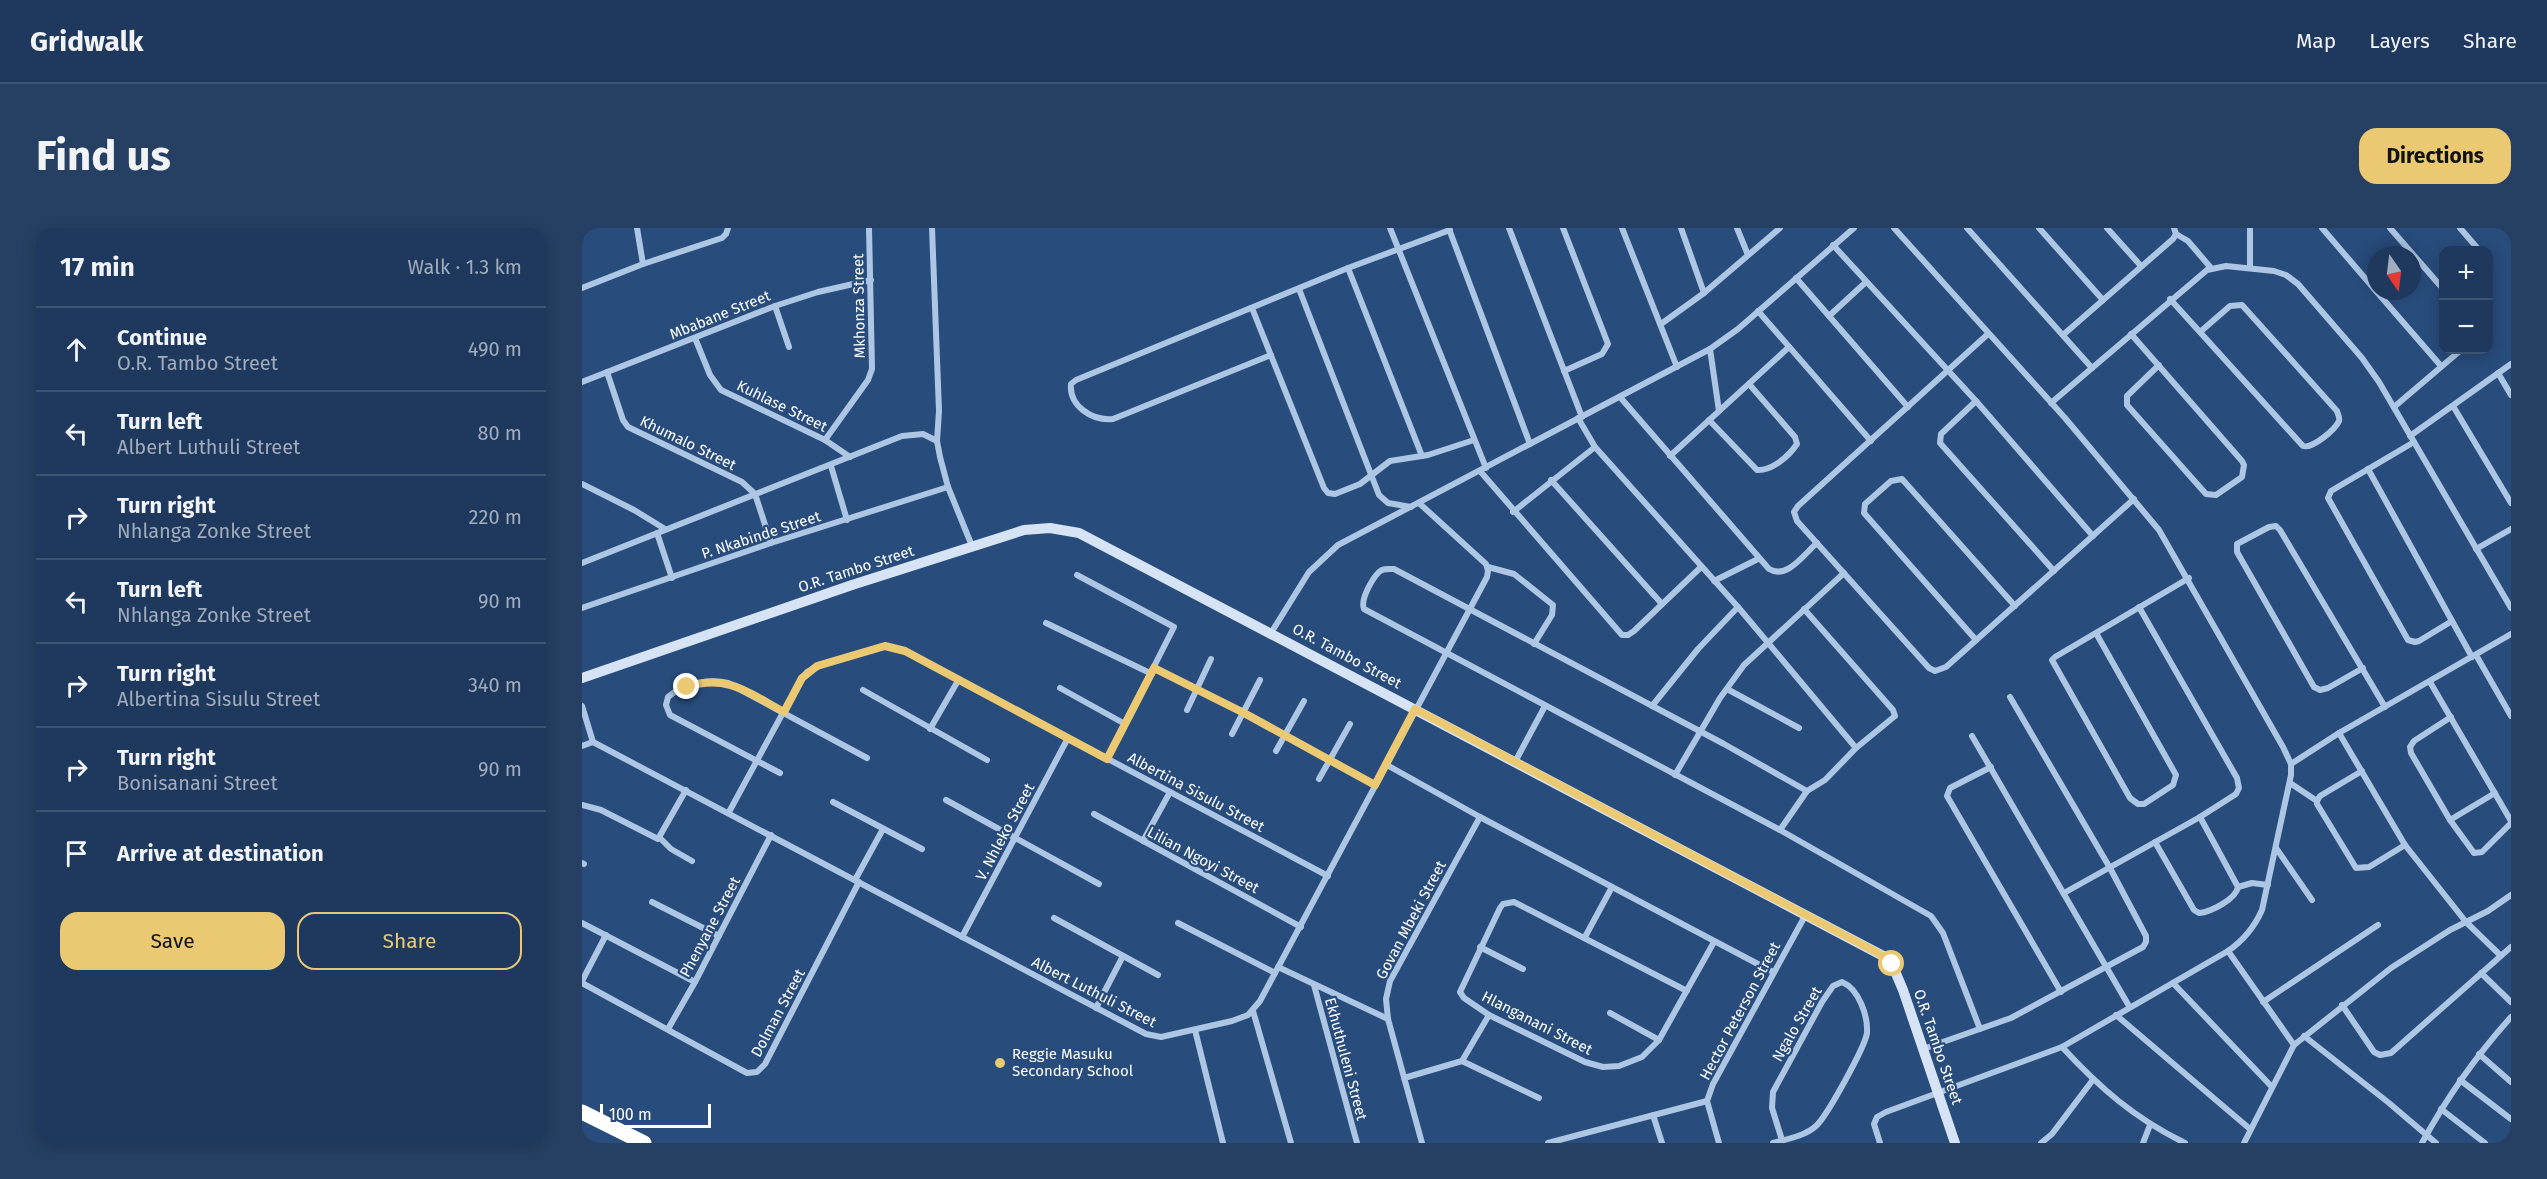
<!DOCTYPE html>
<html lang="en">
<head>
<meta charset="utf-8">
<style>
  :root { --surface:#1e395d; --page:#264063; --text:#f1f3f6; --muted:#a1acbc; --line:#3c5372; --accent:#ebc973 }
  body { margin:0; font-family:"Fira Sans",sans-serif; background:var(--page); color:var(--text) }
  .controls { position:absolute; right:18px; top:18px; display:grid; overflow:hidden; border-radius:12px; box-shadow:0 3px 15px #0003 }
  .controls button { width:54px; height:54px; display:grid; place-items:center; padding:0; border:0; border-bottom:2px solid var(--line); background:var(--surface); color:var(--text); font:30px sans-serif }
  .compass { position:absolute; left:1785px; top:18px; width:54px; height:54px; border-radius:50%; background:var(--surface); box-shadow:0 3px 15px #0003; rotate:166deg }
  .scale { position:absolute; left:18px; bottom:15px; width:111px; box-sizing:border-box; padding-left:6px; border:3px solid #fff; border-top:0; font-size:16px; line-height:21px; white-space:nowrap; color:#fff; -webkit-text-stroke:4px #284c7c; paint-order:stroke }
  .stop { position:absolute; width:18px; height:18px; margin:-14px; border:4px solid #ebc973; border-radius:50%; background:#fff }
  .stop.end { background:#ebc973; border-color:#fff; box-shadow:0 2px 6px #0008 }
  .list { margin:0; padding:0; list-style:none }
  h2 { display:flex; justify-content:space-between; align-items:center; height:78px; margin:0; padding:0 24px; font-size:26px }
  h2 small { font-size:20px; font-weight:400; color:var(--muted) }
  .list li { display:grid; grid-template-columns:39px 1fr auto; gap:18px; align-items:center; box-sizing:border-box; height:84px; padding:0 24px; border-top:2px solid var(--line) }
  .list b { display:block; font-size:22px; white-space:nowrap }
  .list p { margin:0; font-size:20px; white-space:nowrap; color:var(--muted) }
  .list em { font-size:20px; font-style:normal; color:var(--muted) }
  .actions { display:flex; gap:12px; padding:18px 24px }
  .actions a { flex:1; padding:14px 0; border:2px solid var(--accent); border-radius:18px; text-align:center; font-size:21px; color:var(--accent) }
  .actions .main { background:var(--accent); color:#111 }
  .icon { flex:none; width:33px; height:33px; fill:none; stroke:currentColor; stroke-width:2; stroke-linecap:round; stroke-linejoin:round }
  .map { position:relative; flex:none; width:1929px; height:915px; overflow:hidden; border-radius:18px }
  header { display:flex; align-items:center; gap:36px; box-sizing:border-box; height:84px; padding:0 30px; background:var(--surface); border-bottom:2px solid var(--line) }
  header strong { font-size:28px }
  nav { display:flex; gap:33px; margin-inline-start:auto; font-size:21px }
  .intro { display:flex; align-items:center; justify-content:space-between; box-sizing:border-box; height:144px; padding:0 36px }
  h1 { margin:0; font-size:42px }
  .button { padding:15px 27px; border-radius:18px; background:var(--accent); color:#111; font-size:21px; font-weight:700 }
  main { display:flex; gap:36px; padding:0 36px }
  aside { flex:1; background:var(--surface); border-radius:18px; box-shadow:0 3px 15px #0003 }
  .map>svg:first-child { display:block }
</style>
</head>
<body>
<header>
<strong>Gridwalk</strong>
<nav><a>Map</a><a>Layers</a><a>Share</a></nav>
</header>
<div class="intro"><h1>Find us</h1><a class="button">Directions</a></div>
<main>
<aside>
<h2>17 min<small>Walk · 1.3 km</small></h2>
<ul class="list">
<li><svg class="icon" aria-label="ahead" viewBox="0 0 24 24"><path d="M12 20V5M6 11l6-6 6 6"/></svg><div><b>Continue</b><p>O.R. Tambo Street</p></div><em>490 m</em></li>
<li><svg class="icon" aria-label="left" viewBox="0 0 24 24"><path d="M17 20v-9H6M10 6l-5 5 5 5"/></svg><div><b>Turn left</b><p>Albert Luthuli Street</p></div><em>80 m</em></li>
<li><svg class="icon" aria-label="right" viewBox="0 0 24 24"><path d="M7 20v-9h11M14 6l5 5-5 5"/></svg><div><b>Turn right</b><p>Nhlanga Zonke Street</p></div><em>220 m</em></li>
<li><svg class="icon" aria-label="left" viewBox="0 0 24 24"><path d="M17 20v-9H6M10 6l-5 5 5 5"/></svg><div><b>Turn left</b><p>Nhlanga Zonke Street</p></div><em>90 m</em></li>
<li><svg class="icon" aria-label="right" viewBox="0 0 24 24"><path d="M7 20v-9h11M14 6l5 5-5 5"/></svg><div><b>Turn right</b><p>Albertina Sisulu Street</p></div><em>340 m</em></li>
<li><svg class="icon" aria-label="right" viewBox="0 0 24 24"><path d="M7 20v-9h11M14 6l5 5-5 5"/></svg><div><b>Turn right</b><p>Bonisanani Street</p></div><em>90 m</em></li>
<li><svg class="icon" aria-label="arrive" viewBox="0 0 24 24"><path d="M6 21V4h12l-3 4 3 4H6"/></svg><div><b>Arrive at destination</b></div></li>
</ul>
<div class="actions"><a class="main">Save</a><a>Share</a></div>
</aside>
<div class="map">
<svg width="1929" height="915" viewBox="0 0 1929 915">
  <rect width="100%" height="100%" fill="#284c7c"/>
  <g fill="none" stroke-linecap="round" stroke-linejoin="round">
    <g stroke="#adc6e4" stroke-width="6">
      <path d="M55 0 61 36"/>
      <path d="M350 0 357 183 355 213 358 229 366 259 390 318"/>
      <path d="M808 0 904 240"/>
      <path d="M927 0 1000 189"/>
      <path d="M981 0 1026 116 1020 126 982 143"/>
      <path d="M1040 0 1095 139"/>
      <path d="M1099 0 1122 65"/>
      <path d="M1155 0 1166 27"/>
      <path d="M1385 0 1510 140"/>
      <path d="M1457 0 1521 72"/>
      <path d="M1525 0 1559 38"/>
      <path d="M1740 0 1794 63"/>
      <path d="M1808 0 1862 62"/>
      <path d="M1878 0 1897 22"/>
      <path d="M867 1 948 216"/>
      <path d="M1594 6 1606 13 1629 40"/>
      <path d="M1251 17 1394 173 1511 308"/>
      <path d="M766 40 840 228"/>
      <path d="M1668 40V0"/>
      <path d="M1214 50 1326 179"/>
      <path d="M0 60 61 36 140 10 144 6 146 0"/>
      <path d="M717 61 797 267 806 275 829 279"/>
      <path d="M1794 63 1859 138"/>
      <path d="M1588 71 1721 218C1730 221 1753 202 1757 193 1758 189 1756 187 1755 183L1660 77 1648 78 1618 104"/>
      <path d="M193 78 207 119"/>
      <path d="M670 80 742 260 746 265 753 266 778 256 808 233 846 227 892 212"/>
      <path d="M1176 83 1289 213"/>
      <path d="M1247 88 1284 54"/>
      <path d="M1079 96 1122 65 1198 0"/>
      <path d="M1406 106 1216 278 1212 284 1215 293 1347 440 1353 443 1364 439 1552 271"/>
      <path d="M1549 106 1660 233 1662 237 1660 249 1634 267 1624 266 1545 177V168L1577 137"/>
      <path d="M1481 107 1591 11 1594 6 1592 0"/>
      <path d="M113 110 128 147 139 162 243 212 268 229"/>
      <path d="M1128 121 1137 183"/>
      <path d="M689 127 531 191C510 193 487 178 489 156L494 152 766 40 868 2"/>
      <path d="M25 144 41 192 46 199 160 254 173 266 189 315"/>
      <path d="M1916 145 1929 167"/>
      <path d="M0 154 193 78 236 64 289 52"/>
      <path d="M1038 169 1187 341C1205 352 1222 326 1235 315"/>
      <path d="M1394 173 1359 206 1358 215 1472 343"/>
      <path d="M1469 175 1625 42 1644 38 1692 43 1704 47 1716 56 1780 130 1797 154 1929 380"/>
      <path d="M1871 178 1929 275"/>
      <path d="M1812 179 1879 122"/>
      <path d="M996 190 1013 219 1156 379 1274 520"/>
      <path d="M1127 192 1175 242C1190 243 1207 228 1215 216L1213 209 1167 156"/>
      <path d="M1828 208 1929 136"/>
      <path d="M243 212 286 152 290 141 287 0"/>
      <path d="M1832 214 1749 263 1746 270 1826 412 1833 414 1837 413 1870 393"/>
      <path d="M1088 228 1207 119"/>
      <path d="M249 238 265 292"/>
      <path d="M1786 241 1890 429"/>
      <path d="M898 243 1040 407H1046L1052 403 1118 340"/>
      <path d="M969 252 1080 376"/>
      <path d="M0 256 52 282 83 301"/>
      <path d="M931 284 1013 219"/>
      <path d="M75 305 90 350"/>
      <path d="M1894 321 1929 301"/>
      <path d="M0 335 320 208 341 206 355 213"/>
      <path d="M906 339 932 346 971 377 970 387 952 416"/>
      <path d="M495 347 592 399 525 531"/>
      <path d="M1132 353 1176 331"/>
      <path d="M0 380 189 315 366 259"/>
      <path d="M464 395 570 446"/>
      <path d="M689 405 727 344 756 317 1128 121 1156 101 1272 0"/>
      <path d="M1514 405 1594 547 1591 557 1562 576H1556L1548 570 1470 432 1473 429 1607 350"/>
      <path d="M1394 412 1282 285 1283 276 1309 253 1320 251 1433 378"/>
      <path d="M1894 427 1929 488"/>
      <path d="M572 440 662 485 793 557"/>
      <path d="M1781 440 1746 460 1738 462 1732 459 1655 324V316L1687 299 1694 298 1698 302 1803 479"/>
      <path d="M1848 454 1929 593"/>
      <path d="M478 460 543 496"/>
      <path d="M1145 461 1217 500"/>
      <path d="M281 462 405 532"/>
      <path d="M0 478 11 514"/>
      <path d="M1070 478 1116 421 1156 379"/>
      <path d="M605 482 629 431"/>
      <path d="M1869 489 1832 513 1828 519 1829 525 1868 592 1892 625 1900 624 1929 595"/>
      <path d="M348 501 377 451"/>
      <path d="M1757 505 1823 617 1884 694 1918 727"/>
      <path d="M650 506 678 452"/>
      <path d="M1390 508 1547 778"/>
      <path d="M11 514 564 806 579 809 650 793 666 787 678 773 905 349 906 343 904 336 837 275"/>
      <path d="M0 518 11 514"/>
      <path d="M694 523 722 473"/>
      <path d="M933 534 963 478"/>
      <path d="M803 536 898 589 1191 744"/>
      <path d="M1709 536 1757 505 1929 406"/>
      <path d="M1409 539 1368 560 1365 568 1479 764"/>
      <path d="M1780 543 1738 568 1735 573V576L1774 640 1787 639 1823 617"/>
      <path d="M198 545 88 487 84 477 86 469C101 456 127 450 146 455L285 530"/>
      <path d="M1093 547 1138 470 1162 437 1262 345"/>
      <path d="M737 551 768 496"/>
      <path d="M1708 555 1735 573"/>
      <path d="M1225 563 1142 516 812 341C806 341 801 340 797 344 790 351 778 372 782 381L1198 602 1349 688 1361 705 1398 801"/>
      <path d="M364 572 517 656"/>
      <path d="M251 574 340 621"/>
      <path d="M0 577 19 582 76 611 104 562"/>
      <path d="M147 584 216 457 225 444 244 435 303 418 323 423 746 648"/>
      <path d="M512 586 719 699"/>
      <path d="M1868 592 1913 565"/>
      <path d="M1198 602 1225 563 1243 552 1274 520 1313 488 1311 482 1222 381"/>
      <path d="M78 610 89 621 110 633"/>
      <path d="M561 613 588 564"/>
      <path d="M1573 614 1612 682 1617 685C1629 684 1654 671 1656 659L1618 589"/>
      <path d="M1694 620 1730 672"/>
      <path d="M0 635 2 636"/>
      <path d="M273 652 301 601"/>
      <path d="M1656 659 1670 655 1686 657"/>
      <path d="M1482 665 1618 589 1654 566 1657 560 1655 550 1557 379"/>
      <path d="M70 674 137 708"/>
      <path d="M472 690 576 747"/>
      <path d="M0 695 113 754"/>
      <path d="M596 695 693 745"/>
      <path d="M380 709 486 510"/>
      <path d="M1003 709 1030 659"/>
      <path d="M898 719 941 741"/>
      <path d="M1646 723 1712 817"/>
      <path d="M696 739 806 791"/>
      <path d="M1899 745 1929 774"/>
      <path d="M0 753 24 707"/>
      <path d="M0 755 165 845 175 844 183 836 277 654"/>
      <path d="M1591 755 1690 859"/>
      <path d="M732 757 775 915"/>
      <path d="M1105 763 932 674 921 676 918 680 878 764 882 770 907 787 1003 834 1021 839 1037 838 1060 829 1077 812 1132 714"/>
      <path d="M1681 774 1796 697"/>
      <path d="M1760 777 1792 824 1798 827 1809 825 1929 719"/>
      <path d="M514 780 541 728"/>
      <path d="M671 783 709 915"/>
      <path d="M1028 785 1077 812"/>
      <path d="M1534 787 1668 901"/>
      <path d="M86 801 113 754 189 607"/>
      <path d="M613 802 641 915"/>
      <path d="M1722 808 1807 875 1854 915"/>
      <path d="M1480 819C1518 860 1552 890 1603 915"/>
      <path d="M1341 821 1429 790 1561 719 1564 714V708L1528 640 1428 469"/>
      <path d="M1897 826 1929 854"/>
      <path d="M880 833 957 870"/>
      <path d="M822 850 880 833 907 787"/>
      <path d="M1878 852 1929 891"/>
      <path d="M1125 873 1137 915"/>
      <path d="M1859 881 1903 915"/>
      <path d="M1071 887 1080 915"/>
      <path d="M840 915 806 791 804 771 808 753 898 589"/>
      <path d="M966 915 1125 873 1131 856 1223 688"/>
      <path d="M1191 915C1205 911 1223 908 1234 898 1245 888 1283 819 1285 805 1286 788 1277 761 1260 754L1251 758 1240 774 1191 864 1190 880 1200 912"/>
      <path d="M1298 915 1292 896 1295 889 1304 884 1480 819 1646 723C1662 712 1672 700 1680 682L1709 547V536L1701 519 1577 302 1483 190 1312 0"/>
      <path d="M1459 915 1470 906 1510 853"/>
      <path d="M1561 915 1568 897"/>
      <path d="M1662 915 1712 817 1809 740 1868 702 1906 683 1929 667"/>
      <path d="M1840 915C1865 869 1894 828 1929 789"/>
    </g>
    <path stroke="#d5e3f4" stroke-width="10" d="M0 450 270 357 442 302 468 300 497 305 1305 730 1310 736 1321 762 1373 915"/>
    <path stroke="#fff" stroke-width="15" d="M0 884 62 915"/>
  </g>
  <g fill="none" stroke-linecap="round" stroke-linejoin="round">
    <path stroke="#ebc973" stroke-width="8" d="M105 459C145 445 168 466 202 484L220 450 235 438 303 418 323 423 525 531 572 440 662 485 793 557 833 481 1296 725 1310 736"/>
  </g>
  <circle fill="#ebc973" stroke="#284c7c" stroke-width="2" cx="418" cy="835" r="6"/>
  <g text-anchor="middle" stroke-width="4.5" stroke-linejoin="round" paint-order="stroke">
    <g font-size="15" fill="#fff" stroke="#284c7c">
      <text transform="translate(277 78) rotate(-91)" y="5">Mkhonza Street</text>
      <text transform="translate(138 87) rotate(-22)" y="5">Mbabane Street</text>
      <text transform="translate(200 178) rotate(26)" y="5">Kuhlase Street</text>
      <text transform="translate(106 215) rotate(26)" y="5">Khumalo Street</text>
      <text transform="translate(179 307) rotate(-18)" y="5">P. Nkabinde Street</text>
      <text transform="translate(274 341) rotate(-18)" y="5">O.R. Tambo Street</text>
      <text transform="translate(765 428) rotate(28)" y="5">O.R. Tambo Street</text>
      <text transform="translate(614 564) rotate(28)" y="5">Albertina Sisulu Street</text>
      <text transform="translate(423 604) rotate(-62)" y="5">V. Nhleko Street</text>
      <text transform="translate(621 632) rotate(28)" y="5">Lilian Ngoyi Street</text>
      <text transform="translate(829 692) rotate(-62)" y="5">Govan Mbeki Street</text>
      <text transform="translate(128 699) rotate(-62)" y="5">Phenyane Street</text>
      <text transform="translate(512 764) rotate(27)" y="5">Albert Luthuli Street</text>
      <text transform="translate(1158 783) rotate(-62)" y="5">Hector Peterson Street</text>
      <text transform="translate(196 785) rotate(-62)" y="5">Dolman Street</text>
      <text transform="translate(955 795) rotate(27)" y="5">Hlanganani Street</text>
      <text transform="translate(1215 796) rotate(-60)" y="5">Ngalo Street</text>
      <text transform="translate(1356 819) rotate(71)" y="5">O.R. Tambo Street</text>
      <text transform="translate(764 831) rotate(75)" y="5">Ekhuthuleni Street</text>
    </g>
    <g font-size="15" fill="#fff" stroke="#284c7c" text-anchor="start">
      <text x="430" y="831">Reggie Masuku<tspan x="430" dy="17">Secondary School</tspan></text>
    </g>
  </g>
</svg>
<div class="controls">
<button>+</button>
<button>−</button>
</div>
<svg class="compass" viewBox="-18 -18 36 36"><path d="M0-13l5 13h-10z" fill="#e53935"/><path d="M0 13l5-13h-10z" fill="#a1acbc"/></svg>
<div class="scale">100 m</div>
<div class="stop" style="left:1310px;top:736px"></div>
<div class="stop end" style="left:105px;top:459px"></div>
</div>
</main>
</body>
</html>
